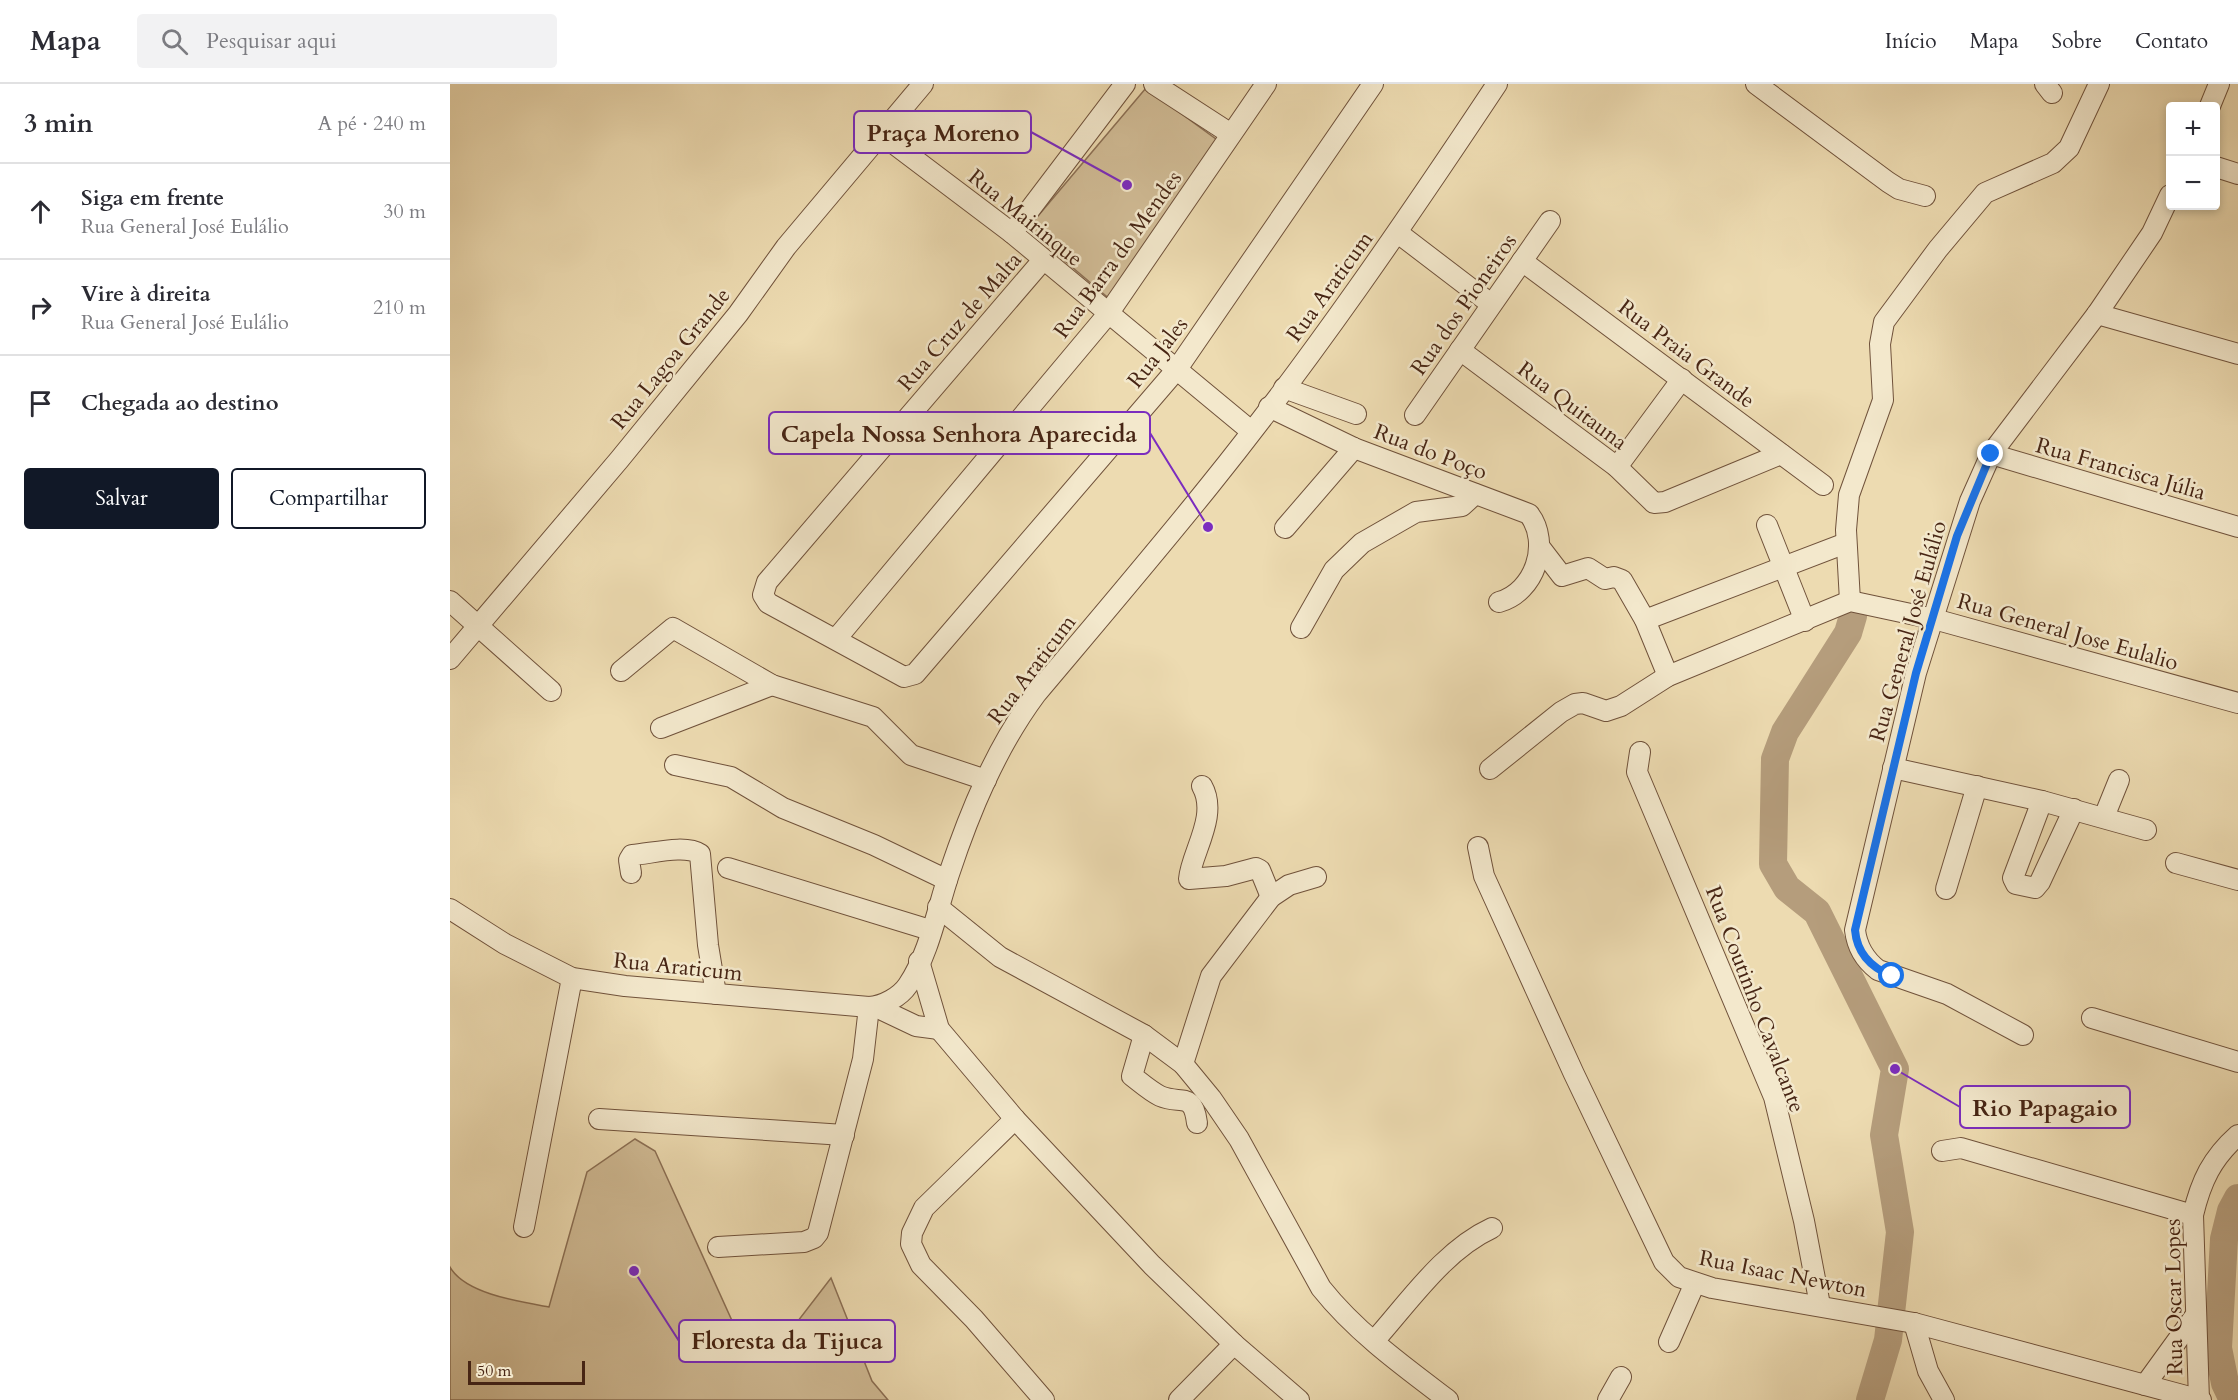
<!DOCTYPE html>
<html lang="pt">
<head>
<meta charset="utf-8">
<style>
  :root { --surface:#fff; --page:#f2f2f3; --text:#2b2b33; --muted:#7c7c81; --line:#e1e1e2; --accent:#111827 }
  body { margin:0; font-family:Cardo,serif; background:var(--page); color:var(--text) }
  .controls { position:absolute; right:18px; top:18px; display:grid; overflow:hidden; border-radius:6px; box-shadow:0 3px 9px #0003 }
  .controls button { width:54px; height:54px; display:grid; place-items:center; padding:0; border:0; border-bottom:2px solid var(--line); background:var(--surface); color:var(--text); font:30px sans-serif }
  .scale { position:absolute; left:18px; bottom:15px; width:117px; box-sizing:border-box; padding-left:6px; border:3px solid #472514; border-top:0; font-size:16px; line-height:21px; white-space:nowrap; color:#472514; -webkit-text-stroke:4px #f3e8cc; paint-order:stroke }
  .stop { position:absolute; width:18px; height:18px; margin:-14px; border:4px solid #1a73e8; border-radius:50%; background:#fff }
  .stop.end { background:#1a73e8; border-color:#fff; box-shadow:0 2px 6px #0008 }
  .list { margin:0; padding:0; list-style:none }
  h2 { display:flex; justify-content:space-between; align-items:center; height:78px; margin:0; padding:0 24px; font-size:26px }
  h2 small { font-size:20px; font-weight:400; color:var(--muted) }
  .list li { display:grid; grid-template-columns:39px 1fr auto; gap:18px; align-items:center; box-sizing:border-box; height:96px; padding:0 24px; border-top:2px solid var(--line) }
  .list b { display:block; font-size:22px; white-space:nowrap }
  .list p { margin:0; font-size:20px; white-space:nowrap; color:var(--muted) }
  .list em { font-size:20px; font-style:normal; color:var(--muted) }
  .actions { display:flex; gap:12px; padding:18px 24px }
  .actions a { flex:1; padding:14px 0; border:2px solid var(--accent); border-radius:6px; text-align:center; font-size:21px; color:var(--accent) }
  .actions .main { background:var(--accent); color:#fff }
  .icon { flex:none; width:33px; height:33px; fill:none; stroke:currentColor; stroke-width:2; stroke-linecap:round; stroke-linejoin:round }
  .map { position:relative; flex:none; width:1788px; height:1316px; overflow:hidden }
  header { display:flex; align-items:center; gap:36px; box-sizing:border-box; height:84px; padding:0 30px; background:var(--surface); border-bottom:2px solid var(--line) }
  header strong { font-size:28px }
  nav { display:flex; gap:33px; margin-inline-start:auto; font-size:21px }
  .search { width:420px; height:54px; background:var(--page); display:flex; align-items:center; gap:15px; box-sizing:border-box; padding:0 21px; border-radius:6px; color:var(--muted); font-size:22px }
  main { display:flex }
  aside { flex:1; background:var(--surface) }
  .map>svg:first-child { display:block }
</style>
</head>
<body>
<header>
<strong>Mapa</strong>
<div class="search"><svg class="icon" aria-label="search" viewBox="0 0 24 24"><circle cx="10" cy="10" r="6"/><path d="M15 15l6 6"/></svg>Pesquisar aqui</div>
<nav><a>Início</a><a>Mapa</a><a>Sobre</a><a>Contato</a></nav>
</header>
<main>
<aside>
<h2>3 min<small>A pé · 240 m</small></h2>
<ul class="list">
<li><svg class="icon" aria-label="ahead" viewBox="0 0 24 24"><path d="M12 20V5M6 11l6-6 6 6"/></svg><div><b>Siga em frente</b><p>Rua General José Eulálio</p></div><em>30 m</em></li>
<li><svg class="icon" aria-label="right" viewBox="0 0 24 24"><path d="M7 20v-9h11M14 6l5 5-5 5"/></svg><div><b>Vire à direita</b><p>Rua General José Eulálio</p></div><em>210 m</em></li>
<li><svg class="icon" aria-label="arrive" viewBox="0 0 24 24"><path d="M6 21V4h12l-3 4 3 4H6"/></svg><div><b>Chegada ao destino</b></div></li>
</ul>
<div class="actions"><a class="main">Salvar</a><a>Compartilhar</a></div>
</aside>
<div class="map">
<svg width="1788" height="1316" viewBox="0 0 1788 1316">
  <rect width="100%" height="100%" fill="#eddbb1"/>
  <filter id="stains"><feTurbulence type="fractalNoise" baseFrequency=".00333" numOctaves="4"/><feColorMatrix values="0 0 0 0 .2 0 0 0 0 .09 0 0 0 0 .02 0 0 0 .5 -.17"/></filter>
  <radialGradient id="worn" r=".72"><stop offset=".6" stop-color="#630" stop-opacity="0"/><stop offset="1" stop-color="#630" stop-opacity=".3"/></radialGradient>
  <g fill="#d1bc96" stroke="#8c7055" stroke-width="1.5">
    <path d="M696 4 770 58 662 217 577 145Z"/>
    <path d="M185 1055 205 1067 284 1241 338 1250 381 1194 422 1297 438 1316H0V1183C15 1210 71 1218 99 1223L137 1088Z"/>
  </g>
  <g fill="none" stroke-linecap="round" stroke-linejoin="round">
    <g stroke="#b59d7c" stroke-width="28">
      <path d="M1403 532 1398 549 1335 648 1325 675 1323 780 1337 804 1367 828 1445 985 1434 1051 1450 1148 1438 1256 1420 1316"/>
      <path d="M1783 1316 1775 1299 1768 1264 1774 1155 1781 1127 1788 1114"/>
    </g>
    <defs>
      <g id="minor">
        <path d="M704 0 781 50"/>
        <path d="M1306 0 1438 98 1449 105 1475 112"/>
        <path d="M1595 0 1602 9"/>
        <path d="M1760 22 1769 0"/>
        <path d="M431 50 562 149 801 347"/>
        <path d="M1766 83 1788 90"/>
        <path d="M562 149 675 0"/>
        <path d="M948 149 1041 220"/>
        <path d="M593 176 317 498 313 511 318 519 454 593 465 590 727 285 923 0"/>
        <path d="M1072 177 1373 401"/>
        <path d="M1647 230 1788 270"/>
        <path d="M1010 266 1167 383 1204 419 1215 418 1331 370"/>
        <path d="M834 304 906 330"/>
        <path d="M819 323 904 364 1079 430C1101 459 1085 508 1049 518"/>
        <path d="M965 331 1100 137"/>
        <path d="M1541 370 1788 443"/>
        <path d="M1167 383 1232 295"/>
        <path d="M1317 441 1355 537"/>
        <path d="M835 444 904 364"/>
        <path d="M1089 462 1112 492 1138 484 1155 495 1164 493 1172 496 1195 536 1218 592"/>
        <path d="M0 517 101 607"/>
        <path d="M1400 517 1396 446 1399 411 1433 316 1430 260 1434 238 1488 165 1535 109 1603 79 1619 64 1649 0"/>
        <path d="M1195 536 1396 459"/>
        <path d="M851 544 884 486 912 459 966 428 1012 422 1025 410"/>
        <path d="M386 555 658 230 816 0"/>
        <path d="M0 575 169 376 288 230 336 163 473 0"/>
        <path d="M171 587 223 544 322 601 423 633 461 671 536 696"/>
        <path d="M211 644 322 601"/>
        <path d="M1190 668 1187 688 1324 1013 1354 1137 1370 1221"/>
        <path d="M225 681 281 693 333 724 424 761 497 796"/>
        <path d="M1443 684 1592 717 1696 746"/>
        <path d="M1040 685 1111 628 1125 620 1133 619 1156 627 1171 622 1218 592 1400 517 1484 535 1788 619"/>
        <path d="M752 702C769 732 741 769 739 795L776 792 806 784 810 786 821 813"/>
        <path d="M1592 717 1563 794 1566 800 1585 804 1590 798 1624 725"/>
        <path d="M1654 733 1669 696"/>
        <path d="M1028 763 1034 792 1124 990 1214 1178 1229 1193 1262 1204 1464 1239 1751 1316"/>
        <path d="M1726 779 1788 796"/>
        <path d="M278 784 480 846"/>
        <path d="M181 789 179 776 182 771C200 770 235 760 250 770L258 861 266 910"/>
        <path d="M1496 805 1527 702"/>
        <path d="M488 823 550 873 694 951 733 980 761 1014 789 1055 871 1204C906 1248 953 1282 998 1316"/>
        <path d="M0 825 55 860 122 894 175 902 419 923C433 922 450 913 458 901 479 870 487 826 499 790 520 727 546 664 586 610 644 541 703 472 760 401 863 273 956 137 1047 0"/>
        <path d="M469 877 489 945 565 1035 702 1181 784 1260 849 1316"/>
        <path d="M426 923 466 942 489 945"/>
        <path d="M1642 934 1788 978"/>
        <path d="M694 951 682 992C690 998 700 1007 710 1012 731 1021 743 1007 747 1039"/>
        <path d="M1573 951 1497 910 1428 886C1415 876 1407 863 1405 846L1466 589 1520 417 1541 370 1647 230 1702 149 1720 111"/>
        <path d="M733 980 761 892 821 813 839 801 866 793"/>
        <path d="M149 1035 394 1051"/>
        <path d="M565 1035 474 1124 462 1149 461 1160 471 1181 524 1235 594 1316"/>
        <path d="M1492 1067 1511 1064 1743 1131"/>
        <path d="M74 1143 122 894"/>
        <path d="M268 1163 354 1158 364 1154 368 1149 413 975 419 923"/>
        <path d="M1464 1239 1478 1287 1494 1316"/>
        <path d="M924 1257C959 1218 994 1166 1042 1144"/>
        <path d="M1219 1258 1245 1199"/>
        <path d="M1695 1301 1745 1232"/>
        <path d="M729 1316 784 1260"/>
        <path d="M1158 1316 1171 1293"/>
        <path d="M1749 1316 1743 1131C1751 1097 1762 1074 1788 1051"/>
      </g>
    </defs>
    <use href="#minor" stroke="#70523b" stroke-width="22"/>
    <use href="#minor" stroke="#f3e8cc" stroke-width="20"/>
  </g>
  <g fill="none" stroke-linecap="round" stroke-linejoin="round">
    <path stroke="#1a73e8" stroke-width="8" d="M1442 892C1422 884 1407 870 1405 846L1466 589 1507 452 1541 370"/>
  </g>
  <g text-anchor="middle" stroke-width="5" stroke-linejoin="round" paint-order="stroke">
    <g font-size="22" fill="#472514" stroke="#f3e8cc">
      <text transform="translate(576 133) rotate(39)" y="8">Rua Mairinque</text>
      <text transform="translate(667 170) rotate(-54)" y="8">Rua Barra do Mendes</text>
      <text transform="translate(879 202) rotate(-54)" y="8">Rua Araticum</text>
      <text transform="translate(1013 220) rotate(-55)" y="8">Rua dos Pioneiros</text>
      <text transform="translate(509 237) rotate(-49)" y="8">Rua Cruz de Malta</text>
      <text transform="translate(707 268) rotate(-52)" y="8">Rua Jales</text>
      <text transform="translate(1237 269) rotate(37)" y="8">Rua Praia Grande</text>
      <text transform="translate(220 274) rotate(-51)" y="8">Rua Lagoa Grande</text>
      <text transform="translate(1123 321) rotate(37)" y="8">Rua Quitauna</text>
      <text transform="translate(981 367) rotate(21)" y="8">Rua do Poço</text>
      <text transform="translate(1671 384) rotate(16)" y="8">Rua Francisca Júlia</text>
      <text transform="translate(1457 547) rotate(-74)" y="8">Rua General José Eulálio</text>
      <text transform="translate(1618 547) rotate(16)" y="8">Rua General Jose Eulalio</text>
      <text transform="translate(581 585) rotate(-53)" y="8">Rua Araticum</text>
      <text transform="translate(228 882) rotate(6)" y="8">Rua Araticum</text>
      <text transform="translate(1306 915) rotate(69)" y="8">Rua Coutinho Cavalcante</text>
      <text transform="translate(1333 1189) rotate(11)" y="8">Rua Isaac Newton</text>
      <text transform="translate(1723 1213) rotate(-91)" y="8">Rua Oscar Lopes</text>
    </g>
  </g>
  <path fill="none" stroke="#7b2cbf" stroke-width="2" d="M677 101L581 48M758 443L700 349M1445 985L1510 1023M184 1187L229 1257"/>
  <g fill="#7b2cbf" stroke="#f3e8cc" stroke-width="2">
    <circle cx="677" cy="101" r="6"/>
    <circle cx="758" cy="443" r="6"/>
    <circle cx="1445" cy="985" r="6"/>
    <circle cx="184" cy="1187" r="6"/>
  </g>
  <g fill="#f3e8cc" stroke="#7b2cbf" stroke-width="2">
    <rect x="404" y="27" width="177" height="42" rx="6"/>
    <rect x="319" y="328" width="381" height="42" rx="6"/>
    <rect x="1510" y="1002" width="170" height="42" rx="6"/>
    <rect x="229" y="1236" width="216" height="42" rx="6"/>
  </g>
  <g font-size="24" text-anchor="middle" font-weight="bold" fill="#472514">
    <text x="493" y="57">Praça Moreno</text>
    <text x="509" y="358">Capela Nossa Senhora Aparecida</text>
    <text x="1595" y="1032">Rio Papagaio</text>
    <text x="337" y="1265">Floresta da Tijuca</text>
  </g>
  <rect width="100%" height="100%" filter="url(#stains)"/>
  <rect width="100%" height="100%" fill="url(#worn)"/>
</svg>
<div class="controls">
<button>+</button>
<button>−</button>
</div>
<div class="scale">50 m</div>
<div class="stop" style="left:1442px;top:892px"></div>
<div class="stop end" style="left:1541px;top:370px"></div>
</div>
</main>
</body>
</html>
